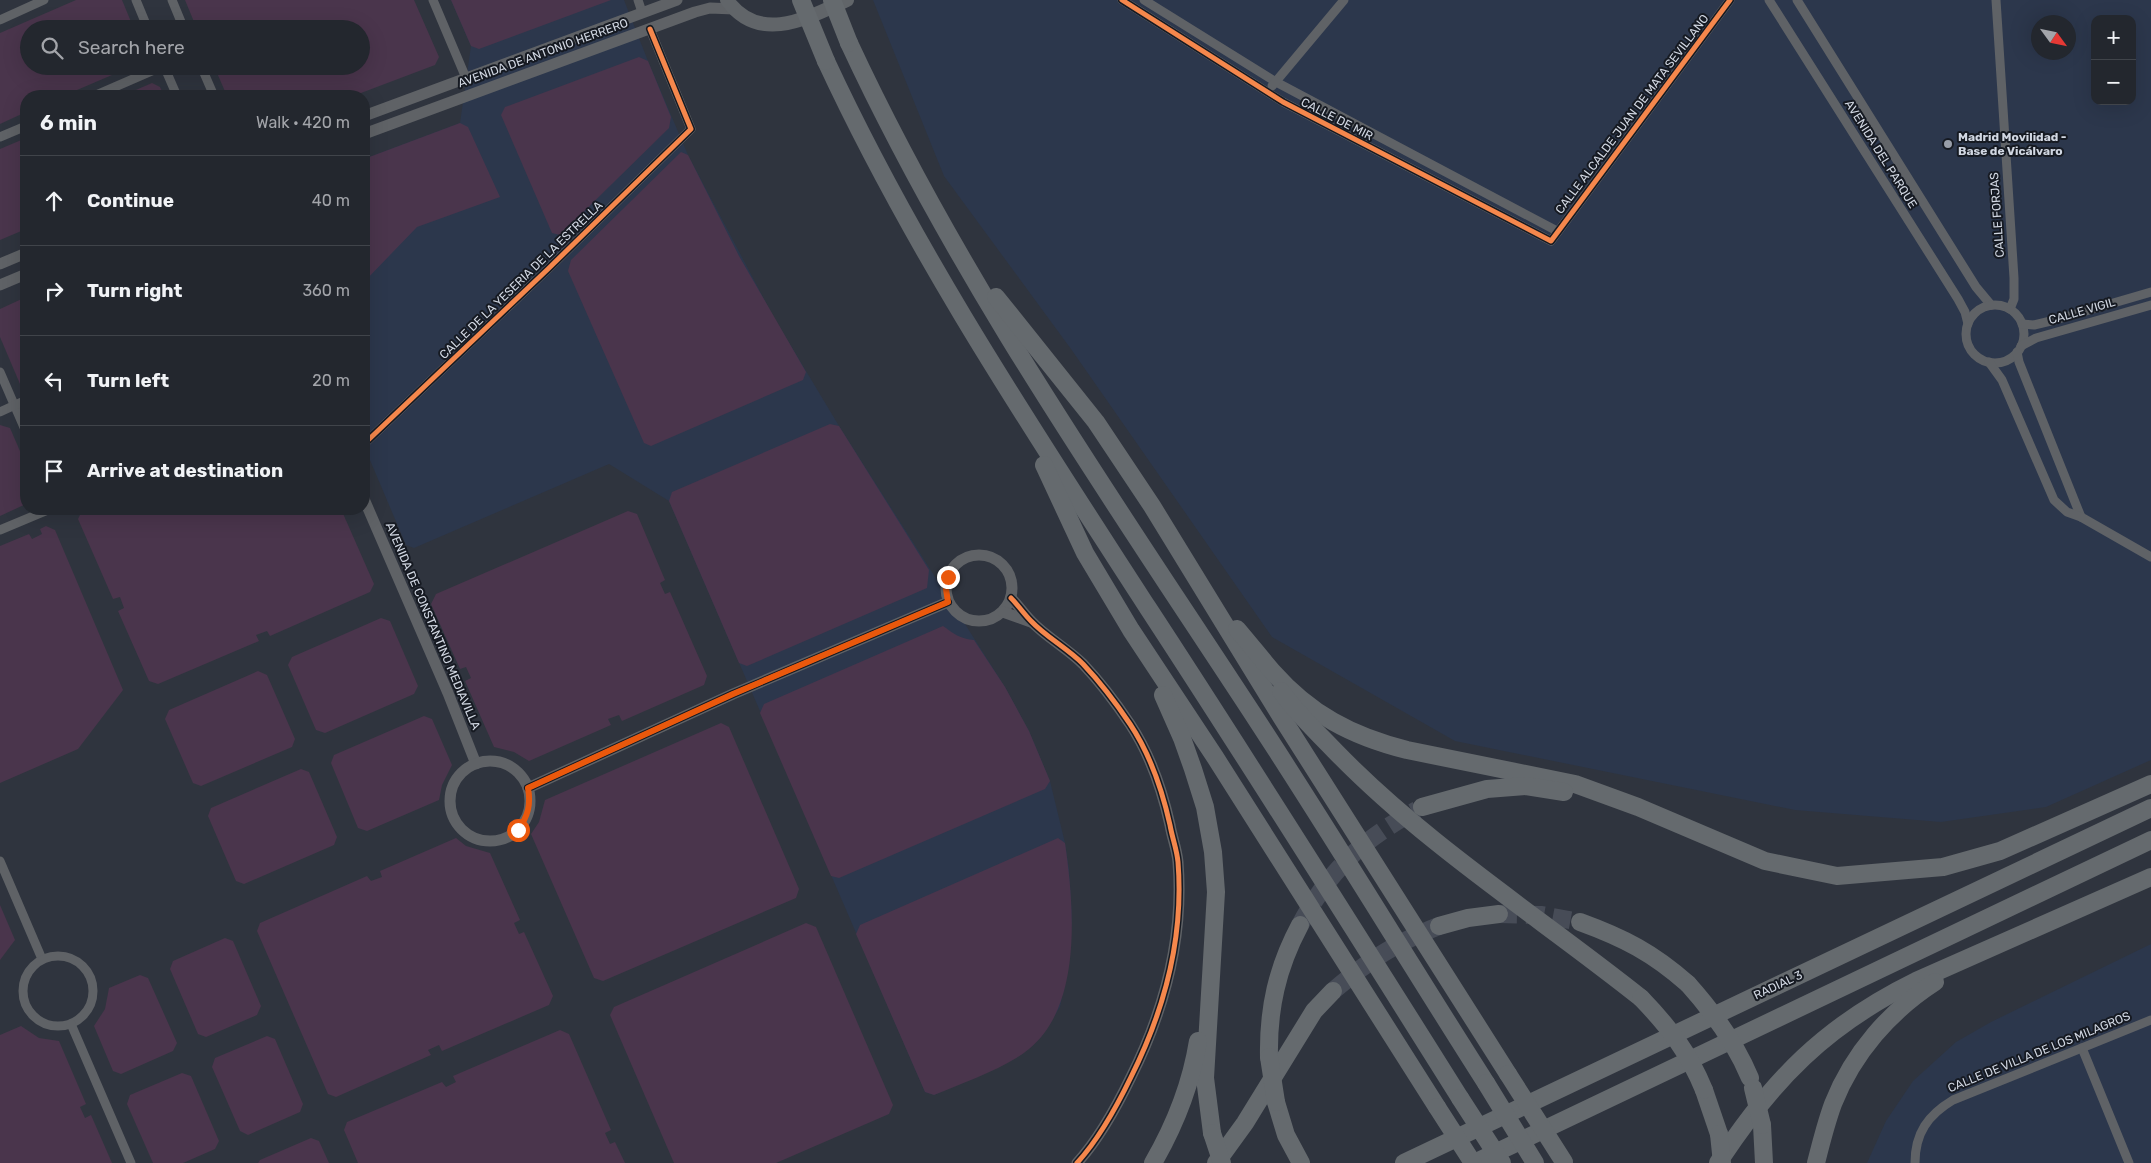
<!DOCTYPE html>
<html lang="en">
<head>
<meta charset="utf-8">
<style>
  :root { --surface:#23272e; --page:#2b2f36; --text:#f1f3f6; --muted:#a3a5aa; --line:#40444a }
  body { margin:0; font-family:Rubik,sans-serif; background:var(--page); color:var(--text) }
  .controls { position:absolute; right:15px; top:15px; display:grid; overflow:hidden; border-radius:10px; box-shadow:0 5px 20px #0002 }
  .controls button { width:45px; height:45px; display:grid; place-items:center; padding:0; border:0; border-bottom:1px solid var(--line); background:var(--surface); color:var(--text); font:25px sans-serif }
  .compass { position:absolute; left:2031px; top:15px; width:45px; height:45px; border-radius:50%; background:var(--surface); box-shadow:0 5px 20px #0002; rotate:123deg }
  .stop { position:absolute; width:15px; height:15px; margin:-11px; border:4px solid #ea580c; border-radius:50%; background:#fff }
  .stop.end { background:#ea580c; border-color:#fff; box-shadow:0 1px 5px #0008 }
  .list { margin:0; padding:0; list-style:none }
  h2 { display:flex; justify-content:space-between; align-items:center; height:65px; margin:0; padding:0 20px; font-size:21px }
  h2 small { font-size:16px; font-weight:400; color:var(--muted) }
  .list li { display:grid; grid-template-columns:32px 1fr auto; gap:15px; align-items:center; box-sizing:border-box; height:90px; padding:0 20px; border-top:1px solid var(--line) }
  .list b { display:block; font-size:19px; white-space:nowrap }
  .list em { font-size:16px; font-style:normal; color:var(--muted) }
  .icon { flex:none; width:28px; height:28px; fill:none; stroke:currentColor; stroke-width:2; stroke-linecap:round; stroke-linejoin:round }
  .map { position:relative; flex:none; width:2151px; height:1163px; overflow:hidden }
  .search { position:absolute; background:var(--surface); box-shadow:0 5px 20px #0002; left:20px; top:20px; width:350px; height:55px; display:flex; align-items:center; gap:12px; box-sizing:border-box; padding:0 18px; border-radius:28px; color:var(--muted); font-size:19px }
  .panel { position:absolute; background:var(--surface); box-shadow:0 5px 20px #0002; left:20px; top:90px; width:350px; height:425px; border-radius:20px }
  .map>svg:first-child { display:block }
</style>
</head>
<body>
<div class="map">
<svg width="2151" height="1163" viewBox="0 0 2151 1163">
  <rect width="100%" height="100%" fill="#2f343e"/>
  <g fill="#2c374c" fill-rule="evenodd">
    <path d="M451 0H624L648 61 688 155 773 316 839 426 1005 687 1029 731 1050 781 1065 843 1069 869 1072 917 1069 962 1060 1007 1041 1037 1019 1056 934 1095 925 1092 669 501 609 464 414 548 406 545 364 446V159L460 123 471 46Z"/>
    <path d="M873 0H2151V760L2046 807 1941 822 1795 810 1455 741 1272 637 1071 349 944 176ZM2095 19H2132V101H2095ZM2038 22H2068V52H2038Z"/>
    <path d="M2151 944V1163H1867L1886 1121 1913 1081 1956 1042 1991 1022Z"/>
  </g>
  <g fill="#4a354c">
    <path d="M76 0H122L134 29H29V66H133L63 96H26V112L0 124V33Z"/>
    <path d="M185 0H414L439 57 435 65 353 96H227L214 66H361V29H197Z"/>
    <path d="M451 0H611L479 49 471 46Z"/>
    <path d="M639 57 648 61 671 117 669 128 560 235 552 233 501 115 505 107Z"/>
    <path d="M152 83 160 87 164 96H122Z"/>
    <path d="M460 123 468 127 500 197 417 227 364 282V159Z"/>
    <path d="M26 138V229L0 240V149Z"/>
    <path d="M681 152 688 155 739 256 806 372 803 380 651 446 644 443 568 271 571 260Z"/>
    <path d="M26 297V387L20 384 0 337V309Z"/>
    <path d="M830 424 839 426 929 570 927 588 747 666 739 663 669 501 672 492Z"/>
    <path d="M0 425 10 428 26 465V504L0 516Z"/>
    <path d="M86 509H341L374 584 370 592 270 636 267 631 256 635 259 641 158 684 149 681 118 611 124 608 120 597 113 599 78 519 82 511Z"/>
    <path d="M628 511 637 514 665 580 660 583 665 594 670 592 707 676 704 685 622 721 619 715 608 719 611 725 529 761 514 752 494 747 465 681 471 678 466 667 460 669 431 604 436 594Z"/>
    <path d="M46 526 55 530 123 690 78 749 0 783V546L29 534 32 539 42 534 40 529Z"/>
    <path d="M381 618 390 621 418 686 414 694 325 733 316 730 288 665 292 657Z"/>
    <path d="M943 626C954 634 961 639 974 640L1005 687 1029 731 1050 781 1045 789 839 878 831 876 760 713 764 704Z"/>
    <path d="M258 671 267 675 295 739 292 747 201 786 193 783 165 719 169 710Z"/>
    <path d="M424 716 432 719 452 765 442 785 439 800 367 831 358 828 331 763 334 755Z"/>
    <path d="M721 723 729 727 799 889 796 898 603 981 594 978 531 834 539 822 545 800Z"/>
    <path d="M301 769 309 772 337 837 334 845 244 884 236 881 208 816 211 808Z"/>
    <path d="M456 838 466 846 490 853 520 920 514 923 519 934 524 932 553 996 549 1005 442 1051 439 1045 428 1050 431 1055 336 1097 328 1094 257 931 260 923 367 876 371 881 382 877 380 871Z"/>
    <path d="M1058 838 1065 843C1074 905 1083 1005 1029 1049 1006 1068 962 1083 934 1095L925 1092 856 934 860 925Z"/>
    <path d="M0 905 15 940 0 960Z"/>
    <path d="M806 923 816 927 893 1105 889 1114 776 1163H674L610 1015 614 1007Z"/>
    <path d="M225 938 233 941 261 1006 257 1015 206 1037 198 1034 170 969 173 961Z"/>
    <path d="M140 975 148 978 177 1043 173 1051 121 1074 113 1071 94 1026 105 1009 109 988Z"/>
    <path d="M21 1026 39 1038 59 1041 86 1104 80 1107 85 1118 91 1115 112 1163H0V1035Z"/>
    <path d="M560 1030 569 1034 611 1130 605 1133 610 1144 615 1142 625 1163H358L344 1130 347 1122 442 1082 446 1087 456 1082 453 1076Z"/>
    <path d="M267 1036 275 1039 303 1104 300 1112 248 1135 240 1131 212 1067 215 1058Z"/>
    <path d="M182 1073 191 1076 219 1141 215 1149 183 1163H153L127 1104 130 1095Z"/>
    <path d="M311 1138 319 1141 329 1163H258L260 1160Z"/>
  </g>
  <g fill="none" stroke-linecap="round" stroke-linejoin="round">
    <g stroke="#474c57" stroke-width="18" stroke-dasharray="18 9" stroke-linecap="butt">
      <path d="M1499 914 1542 915 1580 922"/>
      <path d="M1300 925C1330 870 1361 840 1417 810"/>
      <path d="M1333 991C1368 961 1395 943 1439 926"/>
    </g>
    <g stroke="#5f6266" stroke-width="9">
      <path d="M136 0 148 29"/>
      <path d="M172 0 184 29"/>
      <path d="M433 0 466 78"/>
      <path d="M638 0 642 12"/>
      <path d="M1122 0 1283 102 1551 241 1730 0"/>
      <path d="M1144 0 1276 82 1557 231"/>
      <path d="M1769 0 1958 299 1965 312 1968 324"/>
      <path d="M1797 0 1976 287 1991 305"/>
      <path d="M1996 0 2014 278V299L2010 309"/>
      <path d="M0 20 44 0"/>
      <path d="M164 66 177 96"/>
      <path d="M201 66 214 96"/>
      <path d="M1272 86 1344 0"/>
      <path d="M94 96 163 66"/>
      <path d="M0 137 26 126"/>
      <circle cx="1995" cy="334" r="29"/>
      <path d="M2022 324 2034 325 2055 320 2151 292"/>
      <path d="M2021 346 2036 338 2151 305"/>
      <path d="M2017 352 2019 362 2081 517"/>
      <path d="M1989 362 2002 380 2054 500 2067 512 2081 517 2151 557"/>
      <path d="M0 372 26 432"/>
      <path d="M0 412 26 400"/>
      <path d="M364 444 548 269 691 129 650 29"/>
      <path d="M0 530 50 509"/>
      <path d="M0 861 42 959"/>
      <circle cx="58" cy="991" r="35"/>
      <path d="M71 1024 131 1163"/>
      <path d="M2082 1048 2129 1163"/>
      <path d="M1915 1163C1915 1133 1928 1115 1953 1100L2151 1020"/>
    </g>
    <g stroke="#5f6266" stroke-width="11">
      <path d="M364 116 677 0"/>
      <path d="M364 134 695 12 710 8 734 9"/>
      <path d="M0 264 26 253"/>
      <path d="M0 285 26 274"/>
      <path d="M364 499 448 693 476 764"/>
      <circle cx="979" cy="588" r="33"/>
      <path d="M1011 598C1018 605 1024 614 1031 621 1046 637 1067 648 1083 664 1100 682 1116 703 1130 724 1150 754 1162 789 1170 825 1172 837 1177 850 1178 862 1184 938 1165 1009 1131 1077 1117 1106 1099 1139 1077 1163"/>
      <path d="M1003 612 1031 622"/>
      <circle cx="490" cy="801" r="40"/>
      <path d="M528 788 733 694 948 602"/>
    </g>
    <path stroke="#616569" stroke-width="14" d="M727 0C759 45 808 18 847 0"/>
    <g stroke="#656a6e" stroke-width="18">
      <path d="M849 43C961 284 1115 503 1260 725 1337 843 1410 964 1486 1083"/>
      <path d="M826 61C915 253 1033 430 1148 608 1254 770 1357 934 1460 1098"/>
      <path d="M996 297 1096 422 1152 506 1282 718 1508 1074"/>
      <path d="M1044 465 1085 553 1131 630 1215 757 1437 1107"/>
      <path d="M1237 629C1249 643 1260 657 1272 671 1310 714 1351 736 1407 750L1575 784 1638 807 1765 861 1837 876 1943 867 2000 851 2151 784"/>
      <path d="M1281 691C1296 713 1316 731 1334 750 1426 845 1538 916 1641 998"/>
      <path d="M1163 695 1182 738 1193 769 1205 807 1213 852 1216 892 1205 1078 1212 1133"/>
      <path d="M1422 807 1487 789 1526 786 1564 792"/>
      <path d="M1580 922C1624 938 1653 953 1688 984"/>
      <path d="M1439 926 1468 918 1499 914"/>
      <path d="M1269 1057C1268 1009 1277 968 1300 925"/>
      <path d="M1704 1090 1719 1134"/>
      <path d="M1276 1102 1286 1135 1301 1163"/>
      <path d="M1762 1125 1764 1163"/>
      <path d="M1153 1163C1175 1125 1191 1085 1198 1041"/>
      <path d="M1216 1163 1245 1123 1314 1011 1333 991"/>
      <path d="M1404 1163 2151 808"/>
      <path d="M1474 1163 2151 840"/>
      <path d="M1718 1163C1772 1080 1826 1025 1916 981L2151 877"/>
      <path d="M1816 1163C1821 1143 1826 1123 1833 1104 1853 1053 1890 1011 1935 982"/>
    </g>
    <g stroke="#656a6e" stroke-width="18">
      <path d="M801 0 826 61"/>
      <path d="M832 0 849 43"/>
      <path d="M1688 984C1714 1013 1735 1042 1750 1078"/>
      <path d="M1641 998C1669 1027 1689 1053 1704 1090"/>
      <path d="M1269 1057 1276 1102"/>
      <path d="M1508 1074 1564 1162"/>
      <path d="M1486 1083 1535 1163"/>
      <path d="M1753 1088 1762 1125"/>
      <path d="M1460 1098 1502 1163"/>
      <path d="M1437 1107 1473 1163"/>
      <path d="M1212 1133 1222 1163"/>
      <path d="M1719 1134 1722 1163"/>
    </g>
    <defs>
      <g id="cycleway">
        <path d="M1122 0 1283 102 1551 241 1730 0"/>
        <path d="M364 444 548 269 691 129 650 29"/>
        <path d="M1011 598C1018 605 1024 614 1031 621 1046 637 1067 648 1083 664 1100 682 1116 703 1130 724 1150 754 1162 789 1170 825 1172 837 1177 850 1178 862 1184 938 1165 1009 1131 1077 1117 1106 1099 1139 1077 1163"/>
        <path d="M528 788 733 694 948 602"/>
      </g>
    </defs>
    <use href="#cycleway" stroke="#161a22" stroke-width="8"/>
    <use href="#cycleway" stroke="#f5874c" stroke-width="5"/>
  </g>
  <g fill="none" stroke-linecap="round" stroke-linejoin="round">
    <path stroke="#ea580c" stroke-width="6" d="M518 830C528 816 531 805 528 788L733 694 948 602 946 589 948 577"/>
  </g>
  <circle fill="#989ea9" stroke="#161a22" stroke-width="2" cx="1948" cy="144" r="5"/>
  <g text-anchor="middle" stroke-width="4" stroke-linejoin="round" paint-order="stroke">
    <g font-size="12" fill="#d1d7e2" stroke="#161a22">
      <text transform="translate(543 53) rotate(-20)" y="4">AVENIDA DE ANTONIO HERRERO</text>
      <text transform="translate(1632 114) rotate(-53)" y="4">CALLE ALCALDE JUAN DE MATA SEVILLANO</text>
      <text transform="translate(1337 119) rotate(27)" y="4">CALLE DE MIR</text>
      <text transform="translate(1881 154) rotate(58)" y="4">AVENIDA DEL PARQUE</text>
      <text transform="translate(1997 215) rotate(-94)" y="4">CALLE FORJAS</text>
      <text transform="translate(521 280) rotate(-44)" y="4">CALLE DE LA YESERIA DE LA ESTRELLA</text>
      <text transform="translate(2082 311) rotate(-16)" y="4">CALLE VIGIL</text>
      <text transform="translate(433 626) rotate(67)" y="4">AVENIDA DE CONSTANTINO MEDIAVILLA</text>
      <text transform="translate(1778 985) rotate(-25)" y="4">RADIAL 3</text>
      <text transform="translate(2039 1052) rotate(-22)" y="4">CALLE DE VILLA DE LOS MILAGROS</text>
    </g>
    <g font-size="12" font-weight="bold" fill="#d1d7e2" stroke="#161a22" text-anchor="start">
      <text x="1958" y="141">Madrid Movilidad -<tspan x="1958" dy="14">Base de Vicálvaro</tspan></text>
    </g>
  </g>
</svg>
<div class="controls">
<button>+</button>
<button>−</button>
</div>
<svg class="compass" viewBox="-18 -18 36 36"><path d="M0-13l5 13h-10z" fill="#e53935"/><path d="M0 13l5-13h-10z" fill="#a3a5aa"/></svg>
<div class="stop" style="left:518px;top:830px"></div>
<div class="stop end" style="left:948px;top:577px"></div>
<div class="search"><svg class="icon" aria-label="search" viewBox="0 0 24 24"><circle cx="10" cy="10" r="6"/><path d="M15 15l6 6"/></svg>Search here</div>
<section class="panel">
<h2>6 min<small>Walk · 420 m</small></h2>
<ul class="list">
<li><svg class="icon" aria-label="ahead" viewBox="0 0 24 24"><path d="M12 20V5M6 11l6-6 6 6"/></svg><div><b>Continue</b></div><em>40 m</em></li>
<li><svg class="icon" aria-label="right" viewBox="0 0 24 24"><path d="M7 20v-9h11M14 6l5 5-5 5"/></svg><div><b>Turn right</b></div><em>360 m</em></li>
<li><svg class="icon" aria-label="left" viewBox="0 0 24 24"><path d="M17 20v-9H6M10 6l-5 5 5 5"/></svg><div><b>Turn left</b></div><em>20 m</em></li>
<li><svg class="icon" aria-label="arrive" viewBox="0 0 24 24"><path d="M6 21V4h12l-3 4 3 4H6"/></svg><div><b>Arrive at destination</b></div></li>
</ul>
</section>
</div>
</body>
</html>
